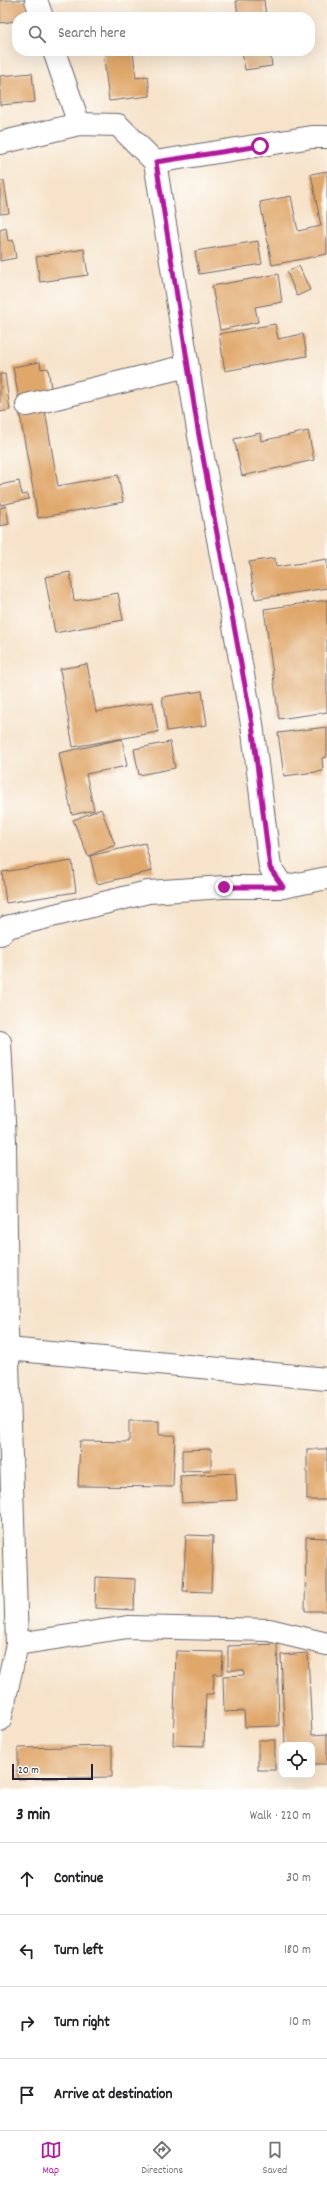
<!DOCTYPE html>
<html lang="en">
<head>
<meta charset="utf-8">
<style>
  :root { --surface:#fff; --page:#f2f2f2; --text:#202124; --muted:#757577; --line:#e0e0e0; --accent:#b5179e }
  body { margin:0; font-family:Dekko,sans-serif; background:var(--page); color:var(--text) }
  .controls { position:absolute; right:12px; bottom:12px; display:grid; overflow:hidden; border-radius:8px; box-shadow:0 4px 16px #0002 }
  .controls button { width:36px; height:36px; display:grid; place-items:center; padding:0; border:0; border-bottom:1px solid var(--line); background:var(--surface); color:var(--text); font:20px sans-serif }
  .scale { position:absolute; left:12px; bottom:10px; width:81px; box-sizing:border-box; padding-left:4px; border:2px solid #22223b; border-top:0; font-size:11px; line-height:14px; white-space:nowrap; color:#22223b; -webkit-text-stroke:3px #fdfcf7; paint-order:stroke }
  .stop { position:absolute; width:12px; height:12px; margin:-9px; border:3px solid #b5179e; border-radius:50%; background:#fff }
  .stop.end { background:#b5179e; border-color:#fff; box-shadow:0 1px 4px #0008 }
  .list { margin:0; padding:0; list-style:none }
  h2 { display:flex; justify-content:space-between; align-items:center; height:52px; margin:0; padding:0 16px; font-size:17px }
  h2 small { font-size:13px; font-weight:400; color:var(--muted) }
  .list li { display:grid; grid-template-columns:26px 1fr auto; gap:12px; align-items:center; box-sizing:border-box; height:72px; padding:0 16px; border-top:1px solid var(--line) }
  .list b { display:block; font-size:15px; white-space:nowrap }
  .list em { font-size:13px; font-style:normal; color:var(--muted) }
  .icon { flex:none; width:22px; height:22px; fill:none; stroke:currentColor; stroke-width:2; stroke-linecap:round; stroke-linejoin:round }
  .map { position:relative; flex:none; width:327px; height:1790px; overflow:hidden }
  .search { position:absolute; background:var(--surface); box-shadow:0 4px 16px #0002; left:12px; right:12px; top:12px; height:44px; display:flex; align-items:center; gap:10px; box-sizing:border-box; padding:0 14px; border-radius:16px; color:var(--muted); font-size:15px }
  .sheet { height:340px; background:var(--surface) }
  nav { display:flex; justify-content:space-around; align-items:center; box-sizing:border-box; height:56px; border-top:1px solid var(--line); background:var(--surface); font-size:11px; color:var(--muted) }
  nav a { display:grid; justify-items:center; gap:2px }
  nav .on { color:var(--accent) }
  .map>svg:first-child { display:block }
</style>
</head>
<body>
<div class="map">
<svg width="327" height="1790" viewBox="0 0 327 1790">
  <rect width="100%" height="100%" fill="#fdfcf7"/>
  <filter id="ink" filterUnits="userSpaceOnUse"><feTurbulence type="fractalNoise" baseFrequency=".025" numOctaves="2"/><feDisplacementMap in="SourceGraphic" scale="8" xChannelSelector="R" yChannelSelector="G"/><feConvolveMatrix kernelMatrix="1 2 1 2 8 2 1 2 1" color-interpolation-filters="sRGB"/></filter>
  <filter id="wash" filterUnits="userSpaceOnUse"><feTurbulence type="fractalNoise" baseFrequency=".012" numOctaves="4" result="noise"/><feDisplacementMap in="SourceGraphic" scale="16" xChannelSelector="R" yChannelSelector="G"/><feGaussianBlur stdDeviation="0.9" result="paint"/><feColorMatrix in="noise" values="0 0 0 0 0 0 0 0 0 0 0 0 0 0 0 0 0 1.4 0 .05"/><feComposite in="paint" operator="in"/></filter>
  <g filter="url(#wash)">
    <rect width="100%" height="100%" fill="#f6e3ca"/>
    <g id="blocks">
      <g fill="#e0a76b">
        <path d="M0 0H26L28 17H17V21L0 23Z"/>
        <path d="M236 0H264L266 17H238Z"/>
        <path d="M103 51H133L136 78 148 76 150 96 109 101Z"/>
        <path d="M242 51H270L272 66 245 70Z"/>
        <path d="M32 73 35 102 0 105V76Z"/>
        <path d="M327 171V254L272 265 260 202 291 196 298 231 321 226 311 174Z"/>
        <path d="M0 181H4L9 213 0 214Z"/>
        <path d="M6 228 8 241 13 240 16 258 0 261V230Z"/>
        <path d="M258 241 262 264 199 274 195 251Z"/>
        <path d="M84 249 88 275 40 282 36 257Z"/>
        <path d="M299 266 310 290 297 296 287 272Z"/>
        <path d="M278 274 282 302 255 307 258 322 220 330 212 286Z"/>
        <path d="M275 324 278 339 303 334 307 356 225 371 219 334Z"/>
        <path d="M40 362 41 369 48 368 52 395 19 400 13 367Z"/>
        <path d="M0 374H5L10 410 0 412Z"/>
        <path d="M44 405 58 486 118 475 123 502 38 518 19 410Z"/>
        <path d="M308 431 314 460 242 476 234 439 260 433 261 441Z"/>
        <path d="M19 481 22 495 28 494 29 499 0 505V485Z"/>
        <path d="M6 506 9 524 0 526V508Z"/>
        <path d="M275 558 276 567 327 559V588L255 599 249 562Z"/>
        <path d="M70 572 74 601 118 593 123 620 55 633 45 577Z"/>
        <path d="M327 600V712L279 719 264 609Z"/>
        <path d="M87 664 96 712 153 702 158 732 73 747 60 669Z"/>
        <path d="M202 691 207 725 167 731 162 697Z"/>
        <path d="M327 727V757L322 758 323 771 284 776 278 733Z"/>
        <path d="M122 739 127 766 86 774 94 810 72 815 59 753Z"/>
        <path d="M170 742 175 768 139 775 134 749Z"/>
        <path d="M101 809 115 845 88 856 73 820Z"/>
        <path d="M145 843 152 871 97 884 90 856Z"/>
        <path d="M72 861 76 892 6 903 2 872Z"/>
        <path d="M129 1421H159V1435H175L173 1487 78 1486 80 1441 129 1442Z"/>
        <path d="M211 1449V1470L182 1471V1450Z"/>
        <rect x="307" y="1449" width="20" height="51"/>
        <path d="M235 1473 237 1500 182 1503 180 1476Z"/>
        <path d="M186 1535 213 1536 211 1592 183 1591Z"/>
        <path d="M306 1537 327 1538V1611H305Z"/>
        <path d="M96 1577 135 1579 134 1610 95 1608Z"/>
        <path d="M277 1644 279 1726 245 1727 244 1711 224 1712 223 1676 244 1675 243 1670H228V1646Z"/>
        <path d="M176 1651 223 1652 222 1674H214L213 1694H206L204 1746 173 1745Z"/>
        <path d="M308 1653 312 1735 327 1734V1764H312V1745H285L281 1655Z"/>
        <rect x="258" y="1740" width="17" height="30"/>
        <path d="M112 1746V1777L18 1779V1748Z"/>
      </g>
    </g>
  </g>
  <g filter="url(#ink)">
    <use href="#blocks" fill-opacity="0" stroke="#6c666d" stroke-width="1"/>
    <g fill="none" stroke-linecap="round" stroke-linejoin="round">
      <defs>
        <g id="minor">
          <path d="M36 0 42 17"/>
          <path d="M54 51 79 124"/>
          <path d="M0 143 79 124 118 125 155 162 198 430 252 724 270 867 283 887H224L148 892 7 927 0 934"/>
          <path d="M155 162 312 137H327"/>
          <path d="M27 405 187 366"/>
          <path d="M283 887 327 878"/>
          <path d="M0 1042 5 1141 7 1331 17 1644 0 1720"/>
          <path d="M8 1349 327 1379"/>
          <path d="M17 1644 128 1627 269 1630 327 1644"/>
        </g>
      </defs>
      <use href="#minor" stroke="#6c666d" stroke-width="24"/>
      <use href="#minor" stroke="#fff" stroke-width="22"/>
    </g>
  </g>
  <g fill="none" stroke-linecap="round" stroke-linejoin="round" filter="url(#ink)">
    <path stroke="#b5179e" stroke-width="5" d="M224 887H283L270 868 252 724 198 430 156 162 260 146"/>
  </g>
</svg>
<div class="controls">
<button><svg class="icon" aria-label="locate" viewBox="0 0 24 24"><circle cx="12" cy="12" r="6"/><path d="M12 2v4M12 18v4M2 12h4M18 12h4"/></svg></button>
</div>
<div class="scale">20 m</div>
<div class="stop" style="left:260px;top:146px"></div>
<div class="stop end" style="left:224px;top:887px"></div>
<div class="search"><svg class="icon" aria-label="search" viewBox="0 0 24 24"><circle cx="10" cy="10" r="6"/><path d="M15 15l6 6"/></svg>Search here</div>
</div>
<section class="sheet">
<h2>3 min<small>Walk · 220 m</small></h2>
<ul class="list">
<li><svg class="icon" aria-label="ahead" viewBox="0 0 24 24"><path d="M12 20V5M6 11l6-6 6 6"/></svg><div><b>Continue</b></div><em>30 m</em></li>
<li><svg class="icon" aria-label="left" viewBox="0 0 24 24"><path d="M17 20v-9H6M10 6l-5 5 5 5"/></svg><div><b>Turn left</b></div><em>180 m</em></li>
<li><svg class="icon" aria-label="right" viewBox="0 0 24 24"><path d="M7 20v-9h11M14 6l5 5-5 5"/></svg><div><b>Turn right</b></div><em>10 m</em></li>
<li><svg class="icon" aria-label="arrive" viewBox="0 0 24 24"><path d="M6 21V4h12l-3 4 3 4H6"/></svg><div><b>Arrive at destination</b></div></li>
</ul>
</section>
<nav>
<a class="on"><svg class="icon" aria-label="map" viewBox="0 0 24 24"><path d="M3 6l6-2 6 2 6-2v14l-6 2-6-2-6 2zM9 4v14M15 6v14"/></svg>Map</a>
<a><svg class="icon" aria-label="directions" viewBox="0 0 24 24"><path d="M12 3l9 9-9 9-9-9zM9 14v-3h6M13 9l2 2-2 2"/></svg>Directions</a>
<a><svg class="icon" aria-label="saved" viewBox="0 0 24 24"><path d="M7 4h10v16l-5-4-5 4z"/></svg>Saved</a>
</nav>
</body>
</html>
